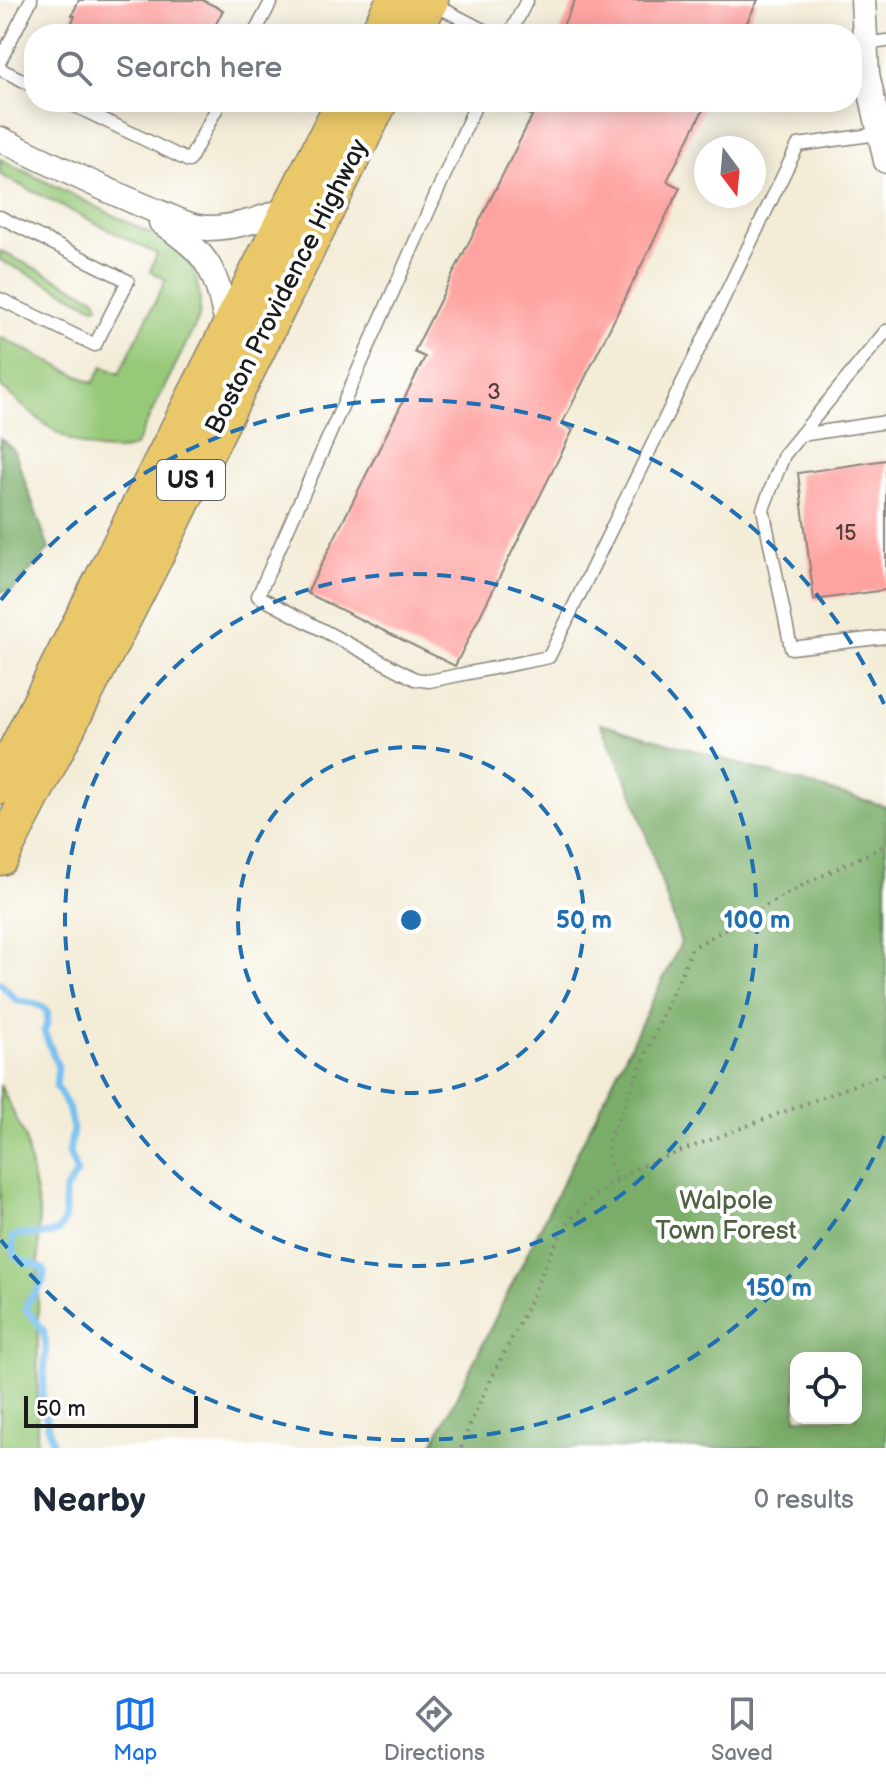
<!DOCTYPE html>
<html lang="en">
<head>
<meta charset="utf-8">
<style>
  :root { --surface:#fff; --page:#f2f2f3; --text:#1f2937; --muted:#747a83; --line:#e0e1e3; --accent:#1a73e8 }
  body { margin:0; font-family:"Balsamiq Sans",sans-serif; background:var(--page); color:var(--text) }
  .controls { position:absolute; right:24px; bottom:24px; display:grid; overflow:hidden; border-radius:16px; box-shadow:0 4px 20px #0003 }
  .controls button { width:72px; height:72px; display:grid; place-items:center; padding:0; border:0; border-bottom:2px solid var(--line); background:var(--surface); color:var(--text); font:40px sans-serif }
  .compass { position:absolute; left:694px; top:136px; width:72px; height:72px; border-radius:50%; background:var(--surface); box-shadow:0 4px 20px #0003; rotate:164deg }
  .scale { position:absolute; left:24px; bottom:20px; width:174px; box-sizing:border-box; padding-left:8px; border:4px solid #1c1c1c; border-top:0; font-size:22px; line-height:28px; white-space:nowrap; color:#1c1c1c; -webkit-text-stroke:6px #fff; paint-order:stroke }
  .list { margin:0; padding:0; list-style:none }
  h2 { display:flex; justify-content:space-between; align-items:center; height:104px; margin:0; padding:0 32px; font-size:34px }
  h2 small { font-size:26px; font-weight:400; color:var(--muted) }
  .icon { flex:none; width:44px; height:44px; fill:none; stroke:currentColor; stroke-width:2; stroke-linecap:round; stroke-linejoin:round }
  .map { position:relative; flex:none; width:886px; height:1448px; overflow:hidden }
  .search { position:absolute; background:var(--surface); box-shadow:0 4px 20px #0003; left:24px; right:24px; top:24px; height:88px; display:flex; align-items:center; gap:20px; box-sizing:border-box; padding:0 28px; border-radius:32px; color:var(--muted); font-size:30px }
  .sheet { height:224px; background:var(--surface) }
  nav { display:flex; justify-content:space-around; align-items:center; box-sizing:border-box; height:112px; border-top:2px solid var(--line); background:var(--surface); font-size:22px; color:var(--muted) }
  nav a { display:grid; justify-items:center; gap:4px }
  nav .on { color:var(--accent) }
  .map>svg:first-child { display:block }
</style>
</head>
<body>
<div class="map">
<svg width="886" height="1448" viewBox="0 0 886 1448">
  <rect width="100%" height="100%" fill="#fff"/>
  <filter id="ink" filterUnits="userSpaceOnUse"><feTurbulence type="fractalNoise" baseFrequency=".0125" numOctaves="2"/><feDisplacementMap in="SourceGraphic" scale="16" xChannelSelector="R" yChannelSelector="G"/><feConvolveMatrix kernelMatrix="1 2 1 2 8 2 1 2 1" color-interpolation-filters="sRGB"/></filter>
  <filter id="wash" filterUnits="userSpaceOnUse"><feTurbulence type="fractalNoise" baseFrequency=".006" numOctaves="4" result="noise"/><feDisplacementMap in="SourceGraphic" scale="32" xChannelSelector="R" yChannelSelector="G"/><feGaussianBlur stdDeviation="1.8" result="paint"/><feColorMatrix in="noise" values="0 0 0 0 0 0 0 0 0 0 0 0 0 0 0 0 0 1.4 0 .05"/><feComposite in="paint" operator="in"/></filter>
  <g filter="url(#wash)">
    <rect width="100%" height="100%" fill="#f3ecd7"/>
    <g fill="#98c979" stroke="#5a724a" stroke-width="2">
      <path d="M0 159 160 238C168 244 179 250 186 258 198 274 203 302 198 320L135 446C127 450 121 450 111 450 65 449 33 414 0 386V337L93 383 103 366 119 374 166 280 150 271 157 254 0 175Z"/>
      <path d="M0 251 97 299 98 306 94 307 0 260Z"/>
      <path d="M0 1085 25 1137 39 1211 37 1438 35 1448H0Z"/>
    </g>
    <g fill="#7aad69" stroke="#4b6442" stroke-width="2" fill-rule="evenodd">
      <path d="M0 438 14 450 49 549 13 590 0 592Z"/>
      <path d="M601 723 886 807V1448H431L681 943 634 797ZM796 1358H856V1418H796Z"/>
    </g>
    <g fill="none" stroke-linecap="round" stroke-linejoin="round">
      <path stroke="#77bfef" stroke-width="7" d="M0 983 17 1001C38 1003 56 1005 44 1031L58 1067 56 1086 68 1107 73 1129 69 1153 77 1173C74 1178 68 1185 66 1190 61 1206 74 1228 49 1234 36 1237 23 1230 12 1238 15 1270 24 1256 44 1270 45 1284 37 1293 27 1302L26 1309 43 1330 46 1347 42 1402 54 1448"/>
    </g>
    <g id="blocks">
      <g fill="#fea3a0">
        <path d="M79 0H202L223 10 211 34H66L75 16 72 15Z"/>
        <path d="M575 0H758L741 34H559Z"/>
        <path d="M525 102H707L667 181 680 188 562 424 573 430 455 666 307 593 425 357 414 352 532 116 521 111Z"/>
        <path d="M886 460V590L814 600 798 473Z"/>
      </g>
    </g>
  </g>
  <g filter="url(#ink)">
    <use href="#blocks" fill-opacity="0" stroke="#88847a" stroke-width="2"/>
    <g fill="none" stroke-linecap="round" stroke-linejoin="round">
      <defs>
        <g id="service">
          <path d="M433 4 491 34"/>
          <path d="M254 34 272 0"/>
          <path d="M510 34 527 0"/>
          <path d="M865 44 886 41"/>
          <path d="M0 61 31 0"/>
          <path d="M0 69 34 86"/>
          <path d="M67 102 189 161 220 102"/>
          <path d="M477 102 258 596 415 679 429 681 549 657 798 145 878 134"/>
          <path d="M0 217 128 281 95 345 0 299"/>
          <path d="M886 331 784 455 763 509 791 648 886 637"/>
          <path d="M801 435 886 422"/>
        </g>
        <g id="minor">
          <path d="M863 0 867 74 886 161"/>
          <path d="M0 139C53 165 107 191 161 213 176 219 191 228 208 228 236 228 264 218 291 208"/>
          <path d="M161 222C215 259 215 272 229 333"/>
        </g>
        <g id="primary">
          <path d="M379 34 396 0"/>
          <path d="M412 34 429 0"/>
          <path d="M0 785 345 102"/>
          <path d="M0 856 156 552 378 102"/>
        </g>
      </defs>
      <use href="#service" stroke="#88847a" stroke-width="15"/>
      <use href="#minor" stroke="#88847a" stroke-width="27"/>
      <use href="#primary" stroke="#88847a" stroke-width="41"/>
      <g stroke="#88847a" stroke-width="4" stroke-dasharray="2 6" stroke-linecap="butt">
        <path d="M616 1180 607 1153 609 1140 692 948 799 887 886 845"/>
        <path d="M461 1448C478 1401 502 1358 524 1314 539 1283 550 1247 571 1220 589 1197 614 1181 639 1167L886 1073"/>
      </g>
      <use href="#service" stroke="#fff" stroke-width="12"/>
      <use href="#minor" stroke="#fff" stroke-width="24"/>
      <use href="#primary" stroke="#eac769" stroke-width="38"/>
    </g>
  </g>
  <g fill="none" stroke="#1f6fb2" stroke-width="4" stroke-dasharray="14 10">
    <circle cx="411" cy="920" r="173"/>
    <circle cx="411" cy="920" r="346"/>
    <path d="M884 1136A520 520 0 0 1 1 1240M1 600A520 520 0 0 1 884 704"/>
  </g>
  <g text-anchor="middle" stroke-width="8" stroke-linejoin="round" paint-order="stroke">
    <g font-size="22" fill="#543e3d">
      <text x="494" y="399">3</text>
      <text x="846" y="540">15</text>
    </g>
    <rect fill="#fff" stroke="#606060" stroke-width="2" x="157" y="460" width="68" height="40" rx="6"/>
    <g font-size="24" font-weight="bold" fill="#1c1c1c">
      <text x="191" y="488">US 1</text>
    </g>
    <g font-size="26" fill="#1c1c1c" stroke="#fff">
      <text transform="translate(286 286) rotate(-63)" y="9">Boston Providence Highway</text>
    </g>
    <g font-size="26" fill="#4e6141" stroke="#fff">
      <text x="726" y="1209">Walpole<tspan x="726" dy="30">Town Forest</tspan></text>
    </g>
  </g>
  <circle cx="411" cy="920" r="12" fill="#1f6fb2" stroke="#fff" stroke-width="4"/>
  <g font-size="24" text-anchor="middle" font-weight="bold" fill="#1f6fb2" stroke="#fff" stroke-width="8" stroke-linejoin="round" paint-order="stroke">
    <text x="584" y="928">50 m</text>
    <text x="757" y="928">100 m</text>
    <text x="779" y="1296">150 m</text>
  </g>
</svg>
<div class="controls">
<button><svg class="icon" aria-label="locate" viewBox="0 0 24 24"><circle cx="12" cy="12" r="6"/><path d="M12 2v4M12 18v4M2 12h4M18 12h4"/></svg></button>
</div>
<svg class="compass" viewBox="-18 -18 36 36"><path d="M0-13l5 13h-10z" fill="#e53935"/><path d="M0 13l5-13h-10z" fill="#747a83"/></svg>
<div class="scale">50 m</div>
<div class="search"><svg class="icon" aria-label="search" viewBox="0 0 24 24"><circle cx="10" cy="10" r="6"/><path d="M15 15l6 6"/></svg>Search here</div>
</div>
<section class="sheet">
<h2>Nearby<small>0 results</small></h2>
<ul class="list">
</ul>
</section>
<nav>
<a class="on"><svg class="icon" aria-label="map" viewBox="0 0 24 24"><path d="M3 6l6-2 6 2 6-2v14l-6 2-6-2-6 2zM9 4v14M15 6v14"/></svg>Map</a>
<a><svg class="icon" aria-label="directions" viewBox="0 0 24 24"><path d="M12 3l9 9-9 9-9-9zM9 14v-3h6M13 9l2 2-2 2"/></svg>Directions</a>
<a><svg class="icon" aria-label="saved" viewBox="0 0 24 24"><path d="M7 4h10v16l-5-4-5 4z"/></svg>Saved</a>
</nav>
</body>
</html>
